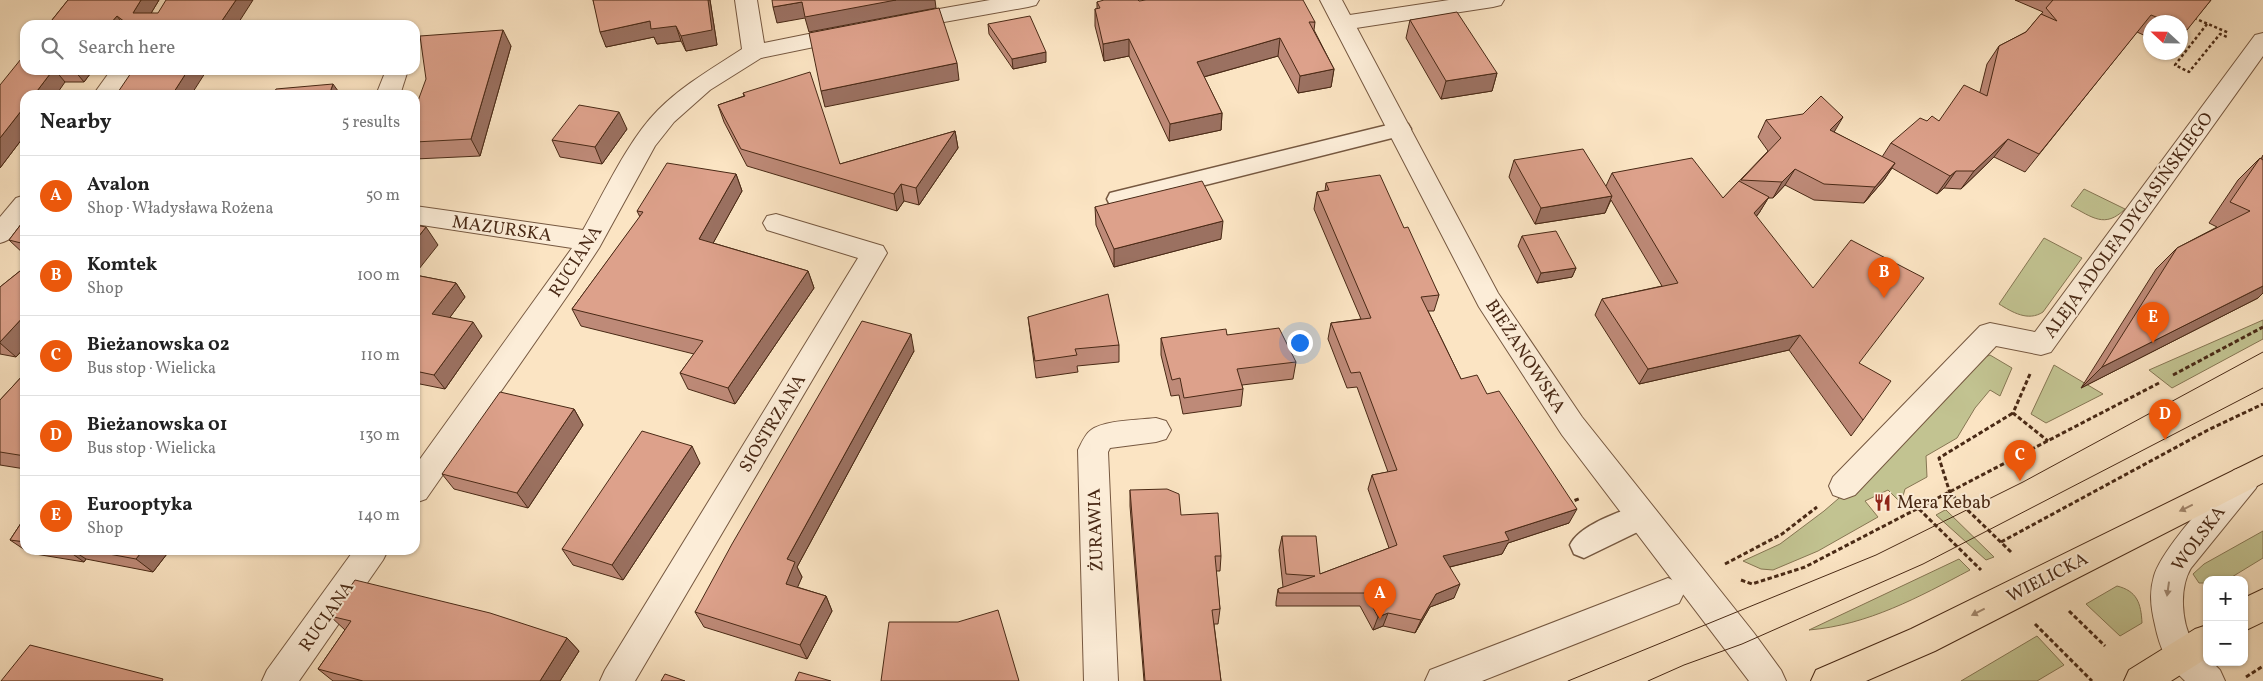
<!DOCTYPE html>
<html lang="en">
<head>
<meta charset="utf-8">
<style>
  :root { --surface:#fff; --page:#f2f2f2; --text:#222; --muted:#767676; --line:#e0e0e0; --accent:#ea580c }
  body { margin:0; font-family:Vollkorn,serif; background:var(--page); color:var(--text) }
  .controls { position:absolute; right:15px; bottom:15px; display:grid; overflow:hidden; border-radius:10px; box-shadow:0 1px 4px #0004 }
  .controls button { width:45px; height:45px; display:grid; place-items:center; padding:0; border:0; border-bottom:1px solid var(--line); background:var(--surface); color:var(--text); font:25px sans-serif }
  .compass { position:absolute; left:2143px; top:15px; width:45px; height:45px; border-radius:50%; background:var(--surface); box-shadow:0 1px 4px #0004; rotate:292deg }
  .you { position:absolute; left:1299px; top:342px; width:18px; height:18px; margin:-12px; border:4px solid #fff; border-radius:50%; background:#1a73e8; box-shadow:0 0 0 8px #1a73e833 }
  .badge { display:grid; place-items:center; width:32px; height:32px; border-radius:50%; background:var(--accent); color:#fff; font-size:16px; font-weight:700 }
  .pin { position:absolute; translate:-50% -41px; filter:drop-shadow(0 1px 2px #0008) }
  .pin::after { content:''; position:absolute; top:26px; width:18px; height:15px; background:inherit; clip-path:polygon(0 0,100% 0,50% 100%) }
  .list { margin:0; padding:0; list-style:none }
  h2 { display:flex; justify-content:space-between; align-items:center; height:65px; margin:0; padding:0 20px; font-size:21px }
  h2 small { font-size:16px; font-weight:400; color:var(--muted) }
  .list li { display:grid; grid-template-columns:32px 1fr auto; gap:15px; align-items:center; box-sizing:border-box; height:80px; padding:0 20px; border-top:1px solid var(--line) }
  .list b { display:block; font-size:19px; white-space:nowrap }
  .list p { margin:0; font-size:16px; white-space:nowrap; color:var(--muted) }
  .list em { font-size:16px; font-style:normal; color:var(--muted) }
  .icon { flex:none; width:28px; height:28px; fill:none; stroke:currentColor; stroke-width:2; stroke-linecap:round; stroke-linejoin:round }
  .map { position:relative; flex:none; width:2263px; height:681px; overflow:hidden }
  .search { position:absolute; background:var(--surface); box-shadow:0 1px 4px #0004; left:20px; top:20px; width:400px; height:55px; display:flex; align-items:center; gap:12px; box-sizing:border-box; padding:0 18px; border-radius:15px; color:var(--muted); font-size:19px }
  .panel { position:absolute; background:var(--surface); box-shadow:0 1px 4px #0004; left:20px; top:90px; width:400px; height:465px; border-radius:15px }
  .map>svg:first-child { display:block }
</style>
</head>
<body>
<div class="map">
<svg width="2263" height="681" viewBox="0 0 2263 681">
  <rect width="100%" height="100%" fill="#fbe4c3"/>
  <filter id="stains"><feTurbulence type="fractalNoise" baseFrequency=".004" numOctaves="4"/><feColorMatrix values="0 0 0 0 .2 0 0 0 0 .09 0 0 0 0 .02 0 0 0 .5 -.17"/></filter>
  <radialGradient id="worn" r=".72"><stop offset=".6" stop-color="#630" stop-opacity="0"/><stop offset="1" stop-color="#630" stop-opacity=".3"/></radialGradient>
  <g fill="#c2c391" stroke="#867653">
    <path d="M2084 189 2125 209C2105 229 2092 217 2071 206Z"/>
    <path d="M2044 238 2082 258 2043 312C2028 322 2012 312 1999 304Z"/>
    <path d="M2263 320V339L2172 388 2149 370Z"/>
    <path d="M1990 355 2012 368 2000 396 1990 390 1975 408 1957 438 1926 456 1927 477 1905 489 1901 503 1888 490 1865 501 1878 517 1818 551 1773 570 1761 569 1743 561 1780 544 1824 511 1860 480 1978 360Z"/>
    <path d="M2054 365 2103 394 2046 423 2031 414Z"/>
    <path d="M1945 510H1946L1994 557 1986 560 1936 515Z"/>
    <path d="M2263 531V558L2227 580H2207V583H2199L2193 574 2204 564Z"/>
    <path d="M1959 559 1970 570C1919 597 1868 625 1809 630Z"/>
    <path d="M2117 586C2137 591 2141 603 2142 623L2120 636 2086 604Z"/>
    <path d="M2037 636 2064 665 2037 681H1961Z"/>
  </g>
  <g fill="none" stroke-linecap="round" stroke-linejoin="round">
    <defs>
      <g id="service">
        <path d="M1400 122 1408 124 1411 129 1408 134 1118 207 1110 205 1107 199 1110 193 1118 191Z"/>
        <path d="M1642 504 1652 507 1656 516 1652 525 1584 558 1574 554 1570 545C1579 525 1621 511 1642 504Z"/>
      </g>
      <g id="minor">
        <path d="M735 0H757L764 43 848 26 856 28 859 33 856 38 848 40 761 58 710 90 674 122 655 146 599 248 570 292 426 499 415 503V466L572 248 415 224V206L583 230C604 193 628 140 658 110 683 85 713 68 742 49Z"/>
        <path d="M990 0H1039L1036 5 1028 7 905 29 897 27 894 22 897 17 905 15Z"/>
        <path d="M1449 0H1504L1501 5 1493 7 1343 30 1335 28 1332 23 1335 18 1343 16Z"/>
        <path d="M2263 33V56L2051 352 2041 355 1996 346 1855 495 1844 499 1833 495 1829 486 1833 477 1980 326 1990 323 2035 332 2255 35Z"/>
        <path d="M111 70H134L117 95H93Z"/>
        <path d="M386 70H408L400 95H376Z"/>
        <path d="M25 195C25 217 25 236 0 243V217L16 198Z"/>
        <path d="M776 214 883 246 887 253 635 681H600L605 670 858 258 767 230 763 223 767 216Z"/>
        <path d="M1156 418 1166 421 1171 430 1166 439 1156 442 1110 448 1108 452 1118 681H1084L1078 450C1081 444 1085 434 1091 430 1104 420 1139 420 1156 418Z"/>
        <path d="M2245 466 2256 470 2260 479 2256 488 2191 568C2179 588 2181 622 2193 643 2196 649 2202 653 2207 657V662H2212L2220 670 2225 681H2185C2167 664 2160 649 2155 625 2151 608 2149 593 2154 576 2162 548 2214 494 2234 470Z"/>
        <path d="M354 550H388L383 560 299 681H262L267 670Z"/>
        <path d="M1668 578 1679 583 1684 593 1679 603 1482 681H1425L1430 670Z"/>
      </g>
      <path id="tertiary" d="M1320 0H1342L1498 293 1582 417 1754 633 1781 670 1786 681H1749L1562 435 1479 307Z"/>
      <g id="primary">
        <path d="M2263 456V483L1935 651 1866 681H1811L1816 670 1911 629Z"/>
        <path d="M2263 589V622L2244 631V598Z"/>
        <path d="M2207 625V658L2171 681H2124L2129 670 2195 629Z"/>
      </g>
    </defs>
    <use href="#service" stroke="#765840" stroke-width="3"/>
    <use href="#minor" stroke="#765840" stroke-width="2"/>
    <use href="#tertiary" stroke="#765840" stroke-width="2"/>
    <use href="#primary" stroke="#492915" stroke-width="2"/>
    <g stroke="#492915" stroke-width="2.5" stroke-dasharray="3 2.5" stroke-linecap="butt">
      <path d="M2194 18 2229 33"/>
      <path d="M2207 24 2175 65 2189 72 2220 34 2227 37"/>
    </g>
    <g stroke="#492915" stroke-width="3" stroke-dasharray="4.5 2.5" stroke-linecap="butt">
      <path d="M2030 374 2013 413 2048 441"/>
      <path d="M2173 375 2263 327"/>
      <path d="M1568 503 1581 498"/>
      <path d="M1919 509 1981 570"/>
      <path d="M2001 542 2208 430 2263 404"/>
      <path d="M2011 552 1950 493 1939 458 2013 413"/>
      <path d="M1725 564 1782 534 1817 507"/>
      <path d="M1741 580 1752 584 1805 567 2159 383"/>
      <path d="M2069 611 2105 646"/>
      <path d="M2035 624 2092 681"/>
      <path d="M2246 677 2263 666"/>
    </g>
    <use href="#service" fill="#fcedd8" fill-rule="evenodd"/>
    <use href="#minor" fill="#fcedd8" fill-rule="evenodd"/>
    <use href="#tertiary" fill="#fcedd8" fill-rule="evenodd"/>
    <use href="#primary" fill="#fbe4c3" fill-rule="evenodd"/>
    <g stroke="#492915" stroke-width="1">
      <path d="M1568 681 1876 555 2023 482 2263 352"/>
      <path d="M1648 681 1684 665 1742 644 1923 564 2263 388"/>
    </g>
  </g>
  <g fill="#be8a78" stroke="#492915">
    <path d="M68 0H159L151 13 237 25H48Z"/>
    <path d="M593 0H710L717 45 686 51 681 41 657 44 654 37 606 47Z"/>
    <path d="M2015 0H2211L2180 38V22H2150V38L2137 32 2025 172 1994 157 1961 189 1944 188 1937 194 1892 168 1884 180 1864 203 1814 200 1785 185 1773 198H1768L1759 213 1756 217 1859 363 1863 420 1851 436 1789 350 1639 384 1595 315 1602 299 1662 286 1611 200 1605 213 1535 224 1509 177 1514 160 1606 186 1612 173 1723 198 1768 151 1758 137 1766 120 1834 132 1882 157 1891 143 1927 121H1939L1980 92 1987 64 1999 46 2026 32 2043 12Z"/>
    <path d="M1139 1 1315 22 1314 30 1334 69 1331 87 1298 93 1278 56 1204 77 1222 113 1221 130 1169 141 1129 56 1104 61 1095 26V9H1097V2Z"/>
    <path d="M1410 20 1497 73 1492 91 1441 99 1406 38Z"/>
    <path d="M988 24 1046 62 1013 69 989 34Z"/>
    <path d="M511 46 480 156 415 159V109Z"/>
    <path d="M25 70H93L84 82H65L25 95V135L0 168Z"/>
    <path d="M743 93 840 164 955 131 958 148 919 205 904 201 897 211 747 166 724 122 718 105 744 96Z"/>
    <path d="M627 129 602 164 560 157 552 140Z"/>
    <path d="M2263 155V293L2258 298 2081 388 2156 269 2177 248 2217 227 2209 223 2238 180 2260 158 2261 159Z"/>
    <path d="M736 174 742 191 713 243 808 271 814 288 735 404 688 389 680 373 694 354 581 326 572 309 640 217 637 211Z"/>
    <path d="M1326 183 1404 228 1439 295 1434 311H1428L1461 379 1487 394 1569 523 1508 543 1502 554 1450 567 1454 598 1430 607 1415 633 1383 626 1373 630 1360 606H1276V602L1278 589 1283 587 1279 550 1282 536 1320 574 1389 548 1368 489 1372 475 1388 472 1357 387 1347 388 1328 339 1331 323 1361 319 1314 209 1317 192 1325 191Z"/>
    <path d="M1095 207 1221 239 1114 267 1096 225Z"/>
    <path d="M25 219V255L9 240Z"/>
    <path d="M1522 236 1576 268 1572 277 1537 283 1518 246Z"/>
    <path d="M25 267V347L16 357 0 354V287Z"/>
    <path d="M415 275 456 283 465 297 450 317 482 336 445 389 415 383Z"/>
    <path d="M1028 317 1119 345V362L1077 366 1078 372 1036 378Z"/>
    <path d="M1227 335 1296 362 1293 379 1242 385 1243 389 1241 406 1183 414 1179 395 1171 396 1161 355V338Z"/>
    <path d="M914 351 797 567 802 577 797 587 826 596 832 611 807 659 704 627 695 612Z"/>
    <path d="M25 373V469L0 465V400Z"/>
    <path d="M574 409 583 425 528 508 454 489 442 474Z"/>
    <path d="M700 463 623 580 573 565 562 549Z"/>
    <path d="M1130 490 1181 515 1221 556 1220 571H1216L1220 609 1218 624H1214L1221 681H1144L1130 506Z"/>
    <path d="M25 517V550L10 540Z"/>
    <path d="M25 550H170L153 572 86 559 84 562 29 553Z"/>
    <path d="M330 616 567 638 579 651 560 681H333L318 669 345 630Z"/>
  </g>
  <g fill="#9b7161" stroke="#492915">
    <path d="M141 0H159L144 25 133 13Z"/>
    <path d="M236 0H253L237 25H219Z"/>
    <path d="M708 0H710L717 45 686 51 681 36Z"/>
    <path d="M896 0H935L936 8 809 32 805 18 777 23 773 7 802 2Z"/>
    <path d="M117 16 124 25H109Z"/>
    <path d="M650 21 676 26 681 41 657 44 654 37 606 47 600 32Z"/>
    <path d="M503 30 511 46 480 156 471 139Z"/>
    <path d="M1280 38 1278 56 1196 79 1197 62Z"/>
    <path d="M1129 39V56L1104 61 1103 44Z"/>
    <path d="M1046 52V62L1013 69 1012 59Z"/>
    <path d="M957 63 959 80 825 107 821 91Z"/>
    <path d="M1334 69 1331 87 1298 93 1300 76Z"/>
    <path d="M53 70H55L65 82 56 95H34Z"/>
    <path d="M74 70H93L84 82Z"/>
    <path d="M188 70H207L191 95H172Z"/>
    <path d="M1497 73 1492 91 1441 99 1446 81Z"/>
    <path d="M333 84 341 95H329Z"/>
    <path d="M25 106V135L0 168V138Z"/>
    <path d="M619 112 627 129 602 164 595 147Z"/>
    <path d="M1222 113 1221 130 1169 141 1170 124Z"/>
    <path d="M1843 117 1833 134 1830 130Z"/>
    <path d="M955 131 958 148 919 205 916 188Z"/>
    <path d="M2008 139 1994 157 1961 189 1974 171Z"/>
    <path d="M1895 163 1884 180 1864 203 1875 187Z"/>
    <path d="M1795 169 1785 185 1773 198 1782 182Z"/>
    <path d="M1956 171 1944 188 1937 194 1950 176Z"/>
    <path d="M736 174 742 191 706 256 699 239Z"/>
    <path d="M901 184 904 201 897 211 894 194Z"/>
    <path d="M1612 196 1605 213 1535 224 1541 208Z"/>
    <path d="M1769 197 1759 213 1744 229 1754 213Z"/>
    <path d="M1223 221 1221 239 1114 267V249Z"/>
    <path d="M426 227 438 245 415 274V241Z"/>
    <path d="M1576 268 1572 277 1537 283 1541 273Z"/>
    <path d="M808 271 814 288 735 404 728 388Z"/>
    <path d="M456 283 465 297 442 328 432 314Z"/>
    <path d="M2263 286V293L2258 298 2081 388 2102 367Z"/>
    <path d="M25 315V347L16 357 0 343V342Z"/>
    <path d="M473 322 482 336 445 389 434 375Z"/>
    <path d="M911 334 914 351 797 567 802 577 793 598 786 584 787 559Z"/>
    <path d="M1800 335 1789 350 1639 384 1648 369Z"/>
    <path d="M574 409 583 425 528 508 517 493Z"/>
    <path d="M692 446 700 463 623 580 612 565Z"/>
    <path d="M1577 509 1569 523 1508 543 1502 554 1437 570 1443 556 1505 532Z"/>
    <path d="M67 550H72L86 559 84 562Z"/>
    <path d="M143 550H170L153 572 136 559Z"/>
    <path d="M1460 584 1454 598 1430 607 1415 633 1421 620 1436 594Z"/>
    <path d="M826 596 832 611 807 659 800 645Z"/>
    <path d="M1388 613 1383 626 1373 630 1378 617Z"/>
    <path d="M567 638 579 651 560 681H540Z"/>
  </g>
  <g fill="#dda18b" stroke="#492915">
    <path d="M68 0H141L133 13H158L166 0H236L219 25H129L117 16 109 25H48Z"/>
    <path d="M593 0H708L712 30 681 36 676 26 651 29 650 21 600 32Z"/>
    <path d="M772 0H896L805 17 802 2 773 7Z"/>
    <path d="M1104 0H1138L1139 1 1146 0H1303L1315 22H1309L1334 69 1300 76 1280 38 1197 62 1222 113 1170 124 1129 39 1103 44 1095 9 1100 8 1097 2Z"/>
    <path d="M2053 0H2211L2187 30 2180 27V22H2169L2151 15 2039 154 2008 139 1974 171H1956L1950 176 1891 143 1920 118 1927 121 1932 116 1939 121 1964 85 1987 96 1999 46 2026 32 2041 14 2057 21 2046 8Z"/>
    <path d="M939 8 957 63 821 91 809 33Z"/>
    <path d="M1457 12 1497 73 1446 81 1410 20Z"/>
    <path d="M1030 16 1046 52 1012 59 988 24Z"/>
    <path d="M503 30 471 139 415 142V109L426 79 420 36Z"/>
    <path d="M25 54V70H53L34 95H25V106L0 138V85Z"/>
    <path d="M133 70H188L172 95H116Z"/>
    <path d="M810 72 840 164 955 131 916 188 901 184 894 194 741 149 718 105 745 96 743 93Z"/>
    <path d="M333 84 329 95H273L276 89Z"/>
    <path d="M1821 96 1843 117 1830 130 1895 163 1875 187 1824 184 1795 169 1782 182 1741 180 1781 138 1766 120 1803 114Z"/>
    <path d="M579 105 619 112 595 147 552 140Z"/>
    <path d="M1583 149 1612 196 1541 208 1514 160Z"/>
    <path d="M1692 158 1723 198 1739 181 1769 197 1754 213 1813 288 1851 240 1924 278 1859 363 1891 381 1863 420 1800 335 1648 369 1602 299 1678 283 1612 173Z"/>
    <path d="M2260 158 2263 160V286L2102 367 2177 248 2250 211 2230 202Z"/>
    <path d="M667 163 736 174 699 239 808 271 728 388 680 373 703 341 572 309 643 212 637 211Z"/>
    <path d="M1380 175 1404 228 1408 227 1439 295 1421 297 1461 379 1477 375 1487 394 1499 391 1577 509 1505 532 1509 540 1443 556 1460 584 1436 594 1421 620 1388 613 1378 617 1365 593H1279L1278 589 1315 576 1286 574 1282 536H1316L1320 574 1397 545 1372 475 1397 470 1360 372 1351 373 1331 323 1371 318 1317 192 1329 190 1326 183Z"/>
    <path d="M1202 181 1223 221 1114 249 1095 207Z"/>
    <path d="M25 219V244L9 240Z"/>
    <path d="M415 225 426 227 415 241Z"/>
    <path d="M1556 231 1576 268 1541 273 1522 236Z"/>
    <path d="M25 267V315L0 342V287Z"/>
    <path d="M415 275 456 283 432 314 473 322 434 375 415 371Z"/>
    <path d="M1108 294 1119 345 1075 349 1077 355 1035 361 1028 317Z"/>
    <path d="M862 321 911 334 787 559 795 562 786 584 826 596 800 645 695 612 732 544Z"/>
    <path d="M1279 328 1296 362 1237 369 1243 389 1184 398 1180 378 1172 380 1161 338 1226 329 1227 335Z"/>
    <path d="M25 373V456L0 452V400Z"/>
    <path d="M500 392 574 409 517 493 442 474Z"/>
    <path d="M642 431 692 446 612 565 562 549Z"/>
    <path d="M1167 489 1179 494 1181 515 1218 513 1221 556H1215L1220 609 1212 610 1221 681H1145L1130 490Z"/>
    <path d="M25 517V542L10 540Z"/>
    <path d="M87 550H143L136 559Z"/>
    <path d="M355 580 490 613 567 638 540 681H363L318 669 351 621 330 616Z"/>
    <path d="M998 610 1019 681H881L889 622H958Z"/>
    <path d="M30 645 163 679 162 681H1Z"/>
    <path d="M799 672 831 681H795Z"/>
    <path d="M665 674 685 681H661Z"/>
  </g>
  <defs><path id="oneway-solid" d="M-6-.8H1V-3.2L6.5 0L1 3.2V.8H-6Z" transform="scale(1.25)"/></defs>
  <g fill="#a2866c">
    <use href="#oneway-solid" transform="translate(2186 508) rotate(154)"/>
    <use href="#oneway-solid" transform="translate(1978 612) rotate(153)"/>
  </g>
  <use fill="#a28b76" href="#oneway-solid" transform="translate(2168 589) rotate(98)"/>
  <defs>
    <symbol id="restaurant-bare" viewBox="-9 -9 18 18"><path d="M-5-6h1v4h1v-4h1v4h1v-4h1v5L-1.5 .5V6h-2V.5L-5-1ZM5-6V6H3V1.5H1.5Q1.5-4 5-6Z" fill="#8f2418" stroke="#fcedd8" stroke-width="2.5" paint-order="stroke"/></symbol>
  </defs>
  <g fill-rule="evenodd">
    <use href="#restaurant-bare" x="1870" y="490" width="25" height="25"/>
  </g>
  <g text-anchor="middle" stroke-width="4" stroke-linejoin="round" paint-order="stroke">
    <g font-size="18" fill="#492915" stroke="#fcedd8">
      <text transform="translate(2128 225) rotate(-54)" y="6">ALEJA ADOLFA DYGASIŃSKIEGO</text>
      <text transform="translate(502 228) rotate(8)" y="6">MAZURSKA</text>
      <text transform="translate(575 261) rotate(-57)" y="6">RUCIANA</text>
      <text transform="translate(1526 356) rotate(57)" y="6">BIEŻANOWSKA</text>
      <text transform="translate(772 423) rotate(-59)" y="6">SIOSTRZANA</text>
      <text transform="translate(1095 530) rotate(-92)" y="6">ŻURAWIA</text>
      <text transform="translate(2198 538) rotate(-53)" y="6">WOLSKA</text>
      <text transform="translate(2047 577) rotate(-27)" y="6">WIELICKA</text>
      <text transform="translate(326 616) rotate(-55)" y="6">RUCIANA</text>
    </g>
    <g font-size="18" fill="#492915" stroke="#fcedd8" text-anchor="start">
      <text x="1897" y="508">Mera Kebab</text>
    </g>
  </g>
  <rect width="100%" height="100%" filter="url(#stains)"/>
  <rect width="100%" height="100%" fill="url(#worn)"/>
</svg>
<div class="controls">
<button>+</button>
<button>−</button>
</div>
<svg class="compass" viewBox="-18 -18 36 36"><path d="M0-13l5 13h-10z" fill="#e53935"/><path d="M0 13l5-13h-10z" fill="#767676"/></svg>
<div class="you"></div>
<div class="pin badge" style="left:1380px;top:619px">A</div>
<div class="pin badge" style="left:1884px;top:298px">B</div>
<div class="pin badge" style="left:2020px;top:481px">C</div>
<div class="pin badge" style="left:2165px;top:440px">D</div>
<div class="pin badge" style="left:2153px;top:343px">E</div>
<div class="search"><svg class="icon" aria-label="search" viewBox="0 0 24 24"><circle cx="10" cy="10" r="6"/><path d="M15 15l6 6"/></svg>Search here</div>
<section class="panel">
<h2>Nearby<small>5 results</small></h2>
<ul class="list">
<li><span class="badge">A</span><div><b>Avalon</b><p>Shop · Władysława Rożena</p></div><em>50 m</em></li>
<li><span class="badge">B</span><div><b>Komtek</b><p>Shop</p></div><em>100 m</em></li>
<li><span class="badge">C</span><div><b>Bieżanowska 02</b><p>Bus stop · Wielicka</p></div><em>110 m</em></li>
<li><span class="badge">D</span><div><b>Bieżanowska 01</b><p>Bus stop · Wielicka</p></div><em>130 m</em></li>
<li><span class="badge">E</span><div><b>Eurooptyka</b><p>Shop</p></div><em>140 m</em></li>
</ul>
</section>
</div>
</body>
</html>
